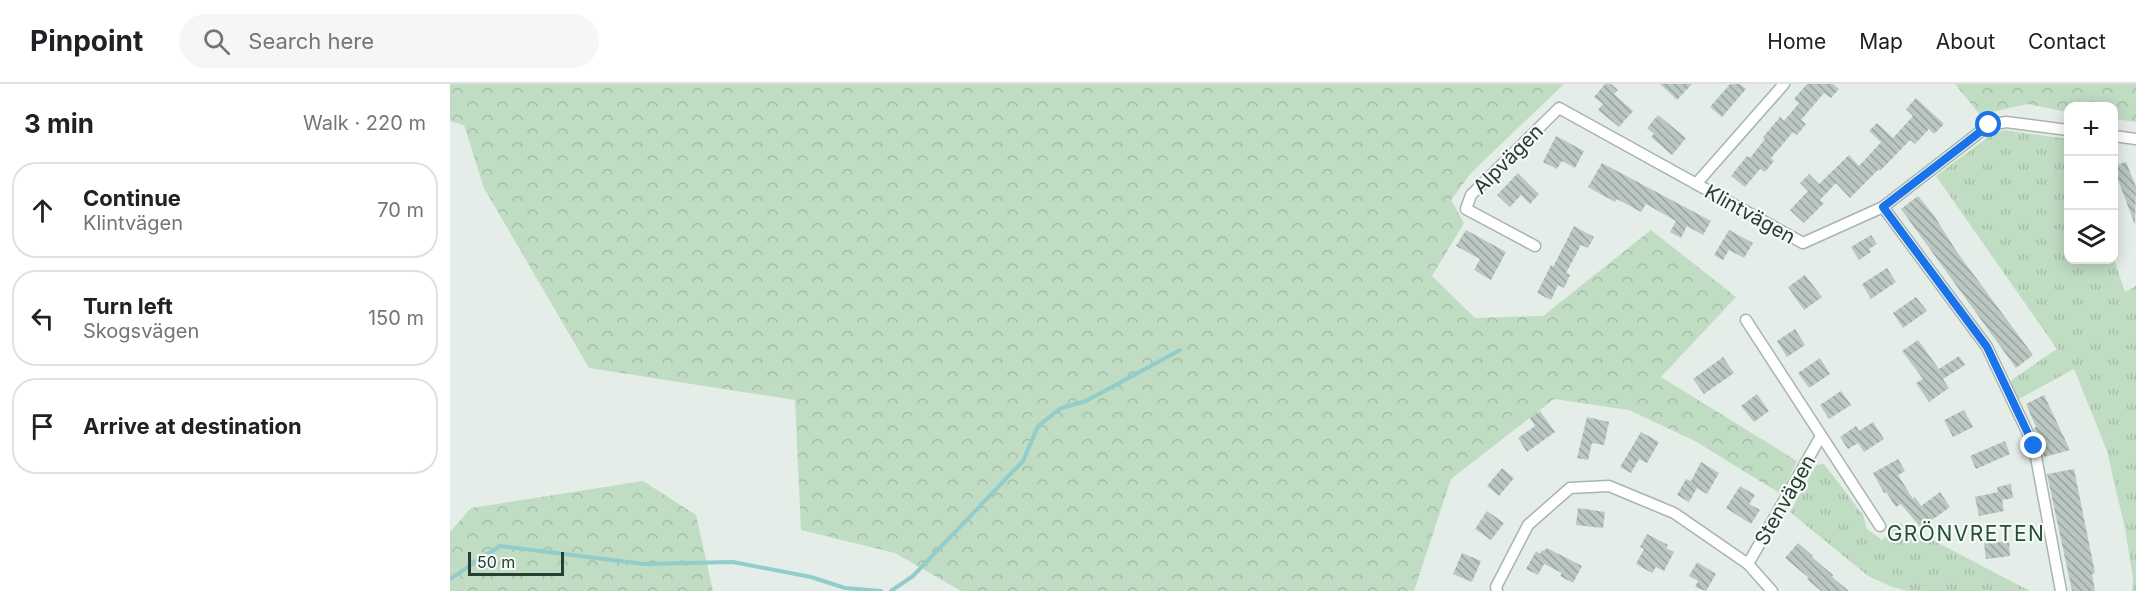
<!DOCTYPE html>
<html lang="en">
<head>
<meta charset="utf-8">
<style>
  :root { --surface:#fff; --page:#f6f6f6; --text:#202124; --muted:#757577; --line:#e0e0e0 }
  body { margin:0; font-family:Inter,sans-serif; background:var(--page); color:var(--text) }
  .controls { position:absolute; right:18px; top:18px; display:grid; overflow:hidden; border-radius:12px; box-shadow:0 3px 15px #0003 }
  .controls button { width:54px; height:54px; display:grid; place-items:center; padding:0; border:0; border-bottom:2px solid var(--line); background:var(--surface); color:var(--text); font:30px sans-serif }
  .scale { position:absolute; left:18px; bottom:15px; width:96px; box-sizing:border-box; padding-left:6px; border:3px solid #263e33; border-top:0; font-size:16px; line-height:21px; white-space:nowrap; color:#263e33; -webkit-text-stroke:4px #f6faf7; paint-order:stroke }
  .stop { position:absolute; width:18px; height:18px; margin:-14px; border:4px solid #1a73e8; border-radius:50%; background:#fff }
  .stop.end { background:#1a73e8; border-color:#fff; box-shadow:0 2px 6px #0008 }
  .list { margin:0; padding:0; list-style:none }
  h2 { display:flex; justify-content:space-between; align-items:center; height:78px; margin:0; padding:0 24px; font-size:26px }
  h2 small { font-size:20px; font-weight:400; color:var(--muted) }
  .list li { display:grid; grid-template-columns:39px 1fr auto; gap:18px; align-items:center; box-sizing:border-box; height:96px; margin:0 12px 12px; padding:0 12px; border:2px solid var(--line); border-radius:24px }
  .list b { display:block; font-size:22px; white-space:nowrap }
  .list p { margin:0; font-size:20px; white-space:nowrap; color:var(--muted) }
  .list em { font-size:20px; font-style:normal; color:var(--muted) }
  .icon { flex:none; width:33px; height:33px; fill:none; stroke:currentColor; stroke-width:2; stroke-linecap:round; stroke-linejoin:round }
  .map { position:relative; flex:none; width:1686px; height:507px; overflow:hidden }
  header { display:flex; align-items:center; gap:36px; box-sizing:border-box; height:84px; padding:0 30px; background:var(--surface); border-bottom:2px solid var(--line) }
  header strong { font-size:28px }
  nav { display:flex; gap:33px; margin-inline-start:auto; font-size:21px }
  .search { width:420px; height:54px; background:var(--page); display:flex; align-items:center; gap:15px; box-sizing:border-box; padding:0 21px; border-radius:33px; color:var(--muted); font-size:22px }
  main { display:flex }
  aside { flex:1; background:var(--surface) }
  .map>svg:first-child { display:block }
</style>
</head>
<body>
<header>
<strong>Pinpoint</strong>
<div class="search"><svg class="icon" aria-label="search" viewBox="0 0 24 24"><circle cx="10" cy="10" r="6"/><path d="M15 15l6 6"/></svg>Search here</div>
<nav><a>Home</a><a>Map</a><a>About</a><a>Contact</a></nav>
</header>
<main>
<aside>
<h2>3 min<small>Walk · 220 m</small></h2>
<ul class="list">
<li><svg class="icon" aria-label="ahead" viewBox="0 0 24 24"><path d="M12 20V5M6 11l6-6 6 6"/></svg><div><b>Continue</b><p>Klintvägen</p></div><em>70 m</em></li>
<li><svg class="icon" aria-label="left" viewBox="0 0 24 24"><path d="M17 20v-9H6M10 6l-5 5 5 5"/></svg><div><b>Turn left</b><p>Skogsvägen</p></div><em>150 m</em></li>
<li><svg class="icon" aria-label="arrive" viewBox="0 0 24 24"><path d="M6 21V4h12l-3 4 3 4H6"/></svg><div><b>Arrive at destination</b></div></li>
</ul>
</aside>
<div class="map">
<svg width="1686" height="507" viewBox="0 0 1686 507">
  <defs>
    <pattern id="grass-tufts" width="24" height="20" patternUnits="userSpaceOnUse" patternTransform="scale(1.5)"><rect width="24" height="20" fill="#c0dcc3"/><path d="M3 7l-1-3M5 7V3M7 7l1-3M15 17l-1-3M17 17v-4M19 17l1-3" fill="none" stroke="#a5bea8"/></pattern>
    <pattern id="forest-crowns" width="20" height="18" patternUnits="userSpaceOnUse" patternTransform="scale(1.5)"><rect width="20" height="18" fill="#c0dcc3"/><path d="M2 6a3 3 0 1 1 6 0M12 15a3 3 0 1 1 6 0" fill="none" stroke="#a5bea8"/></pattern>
    <pattern id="building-back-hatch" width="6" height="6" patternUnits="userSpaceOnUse" patternTransform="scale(1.5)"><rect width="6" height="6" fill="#bbc8c1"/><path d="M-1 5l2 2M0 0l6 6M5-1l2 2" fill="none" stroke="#98a49d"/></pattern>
  </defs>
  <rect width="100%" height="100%" fill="#e5ede8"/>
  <g fill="url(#grass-tufts)">
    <path d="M1554 46 1618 55V176L1664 175 1675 208 1686 202V507H1682L1683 494 1675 445 1657 367 1624 285 1565 317 1557 299 1607 265 1486 92 1541 51Z"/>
    <path d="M1374 380 1413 431 1417 445 1432 456 1450 439 1580 507H1457L1440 502 1418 492 1340 428 1366 381Z"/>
  </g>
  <g fill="url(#forest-crowns)">
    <path d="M0 0H1114L1021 89 1001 116 1014 139 982 192 1025 234 1093 232 1201 146 1286 213 1211 293 1347 377 1331 410 1245 357 1179 326 1104 315 1001 395 964 507H511L445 469 351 446 345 316 139 284 34 104 14 41 0 37Z"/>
    <path d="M1505 0H1686V38L1664 35V22H1618V28L1577 20 1530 31Z"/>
    <path d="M193 397 246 431 263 507H0V448L21 424Z"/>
  </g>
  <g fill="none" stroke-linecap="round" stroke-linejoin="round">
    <g stroke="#92cdcb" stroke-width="4">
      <path d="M0 495 50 462 194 480 283 478 361 493 395 504 431 507"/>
      <path d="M441 507 463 492 573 377 588 342 611 324 636 317 730 266"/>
    </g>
  </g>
  <g fill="url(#building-back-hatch)">
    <path d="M1155 0H1161L1168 6 1164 10 1183 27 1169 43 1148 26 1153 20 1144 13Z"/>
    <path d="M1210 0H1242L1227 16Z"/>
    <path d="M1280 0H1290L1296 5 1272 33 1260 23Z"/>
    <path d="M1357 0H1383L1389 5 1381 14 1374 9 1351 36 1356 40 1347 51 1343 48 1321 74 1324 77 1315 88 1310 85 1295 103 1281 92 1297 72 1300 74 1315 55 1313 53 1330 33 1334 37 1349 19 1344 15Z"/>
    <path d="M1466 14 1494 40 1484 50 1479 45 1465 60 1460 56 1430 87 1429 85 1400 114 1386 99 1370 116 1374 119 1354 139 1340 126 1358 107 1350 99 1359 90 1369 100 1399 71 1409 82 1431 58 1419 47 1427 39 1443 54 1463 32 1456 25Z"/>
    <path d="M1208 31 1236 54 1222 71 1201 53 1204 50 1197 44Z"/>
    <path d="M1106 52 1134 67 1125 84 1112 77 1107 85 1093 78Z"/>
    <path d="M1676 78 1686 103 1685 141 1664 85V82Z"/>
    <path d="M1152 79 1261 137 1253 151 1237 142 1231 154 1220 148 1226 137 1196 120 1191 128 1167 115 1165 118 1138 103Z"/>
    <path d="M1068 89 1089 110 1080 120 1071 111 1060 123 1047 111Z"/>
    <path d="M1468 112 1483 130 1507 168 1583 271 1566 284 1451 125Z"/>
    <path d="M1124 142 1144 153 1138 164 1131 161 1116 189 1120 191 1114 204 1108 201 1101 216 1087 209 1101 181 1103 183Z"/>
    <path d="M1016 146 1056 168 1041 196 1024 186 1030 175 1006 162Z"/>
    <path d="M1279 146 1303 159 1294 174 1279 166 1273 176 1264 171Z"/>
    <path d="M1421 151 1427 160 1419 165 1421 168 1409 176 1401 163Z"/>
    <path d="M1437 184 1446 198 1421 215 1412 200Z"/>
    <path d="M1355 191 1372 213 1354 226 1338 203Z"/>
    <path d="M1466 213 1477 227 1453 244 1443 229Z"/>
    <path d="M1345 245 1355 261 1337 273 1327 257Z"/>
    <path d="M1468 256 1489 285 1509 272 1515 281 1493 295 1499 304 1479 318 1466 299 1473 295 1452 267Z"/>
    <path d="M1273 273 1284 289 1254 310 1243 295Z"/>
    <path d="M1370 274 1380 290 1359 304 1348 289Z"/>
    <path d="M1391 307 1401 321 1379 335 1370 321Z"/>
    <path d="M1307 310 1319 327 1304 338 1291 322Z"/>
    <path d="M1594 311 1620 366 1594 373 1591 359 1584 344 1586 343 1576 320Z"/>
    <path d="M1514 326 1523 343 1503 353 1494 336Z"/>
    <path d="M1090 327 1105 348 1077 368 1068 354 1085 342 1080 334Z"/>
    <path d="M1137 333 1159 338 1154 361 1142 359 1138 376 1127 374Z"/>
    <path d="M1423 338 1434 355 1414 368 1408 359 1398 365 1390 353 1406 342 1409 347Z"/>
    <path d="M1191 348 1209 358 1197 379 1189 375 1181 389 1170 383Z"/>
    <path d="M1555 357 1560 370 1526 385 1520 372Z"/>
    <path d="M1448 375 1455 387 1448 391 1463 415 1465 413 1471 422 1490 408 1500 423 1471 444 1451 420 1446 423 1436 408 1434 409 1423 389Z"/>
    <path d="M1251 378 1269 389 1257 410 1247 404 1239 418 1227 411 1236 395 1241 397Z"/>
    <path d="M1052 384 1064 394 1049 412 1037 402Z"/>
    <path d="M1624 385 1645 489 1642 490 1645 507H1622L1597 390Z"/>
    <path d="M1561 400 1563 414 1552 416 1554 427 1529 432 1525 413 1548 408 1547 403Z"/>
    <path d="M1290 402 1305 411 1299 420 1310 426 1301 440 1276 424Z"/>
    <path d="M1128 424 1155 428 1153 444 1126 441Z"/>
    <path d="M1037 427 1054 439 1041 456 1025 445Z"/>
    <path d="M1197 450 1218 461 1216 464 1224 468 1214 487 1206 483 1202 489 1186 480 1194 465 1190 463Z"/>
    <path d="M1559 457 1560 472 1536 475 1534 459Z"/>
    <path d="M1348 459 1363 472 1362 473 1383 491 1382 493 1399 507H1371L1357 495 1359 494 1335 474Z"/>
    <path d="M1097 464 1132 482 1123 499 1110 492 1112 489 1094 480 1088 491 1076 485 1086 467 1090 470 1092 466 1094 467Z"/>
    <path d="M1012 469 1031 477 1022 498 1003 490Z"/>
    <path d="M1247 478 1266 490 1256 507 1245 503 1248 497 1239 492Z"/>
  </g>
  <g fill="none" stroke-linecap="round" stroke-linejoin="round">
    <defs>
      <g id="minor">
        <path d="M1664 52 1686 55"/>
        <path d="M1246 100 1334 0"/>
        <path d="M1433 123 1537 263 1584 362 1611 507"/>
        <path d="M1085 162 1016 125 1021 111 1109 24 1353 159 1433 123 1539 41 1556 38 1618 46"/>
        <path d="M1296 236 1430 442"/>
        <path d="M1298 480 1371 352"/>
        <path d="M1047 507 1046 503 1078 441 1120 404 1159 402 1224 429 1298 480 1322 507"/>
      </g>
    </defs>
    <use href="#minor" stroke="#a8b5ae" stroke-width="13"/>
    <use href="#minor" stroke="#fff" stroke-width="10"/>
  </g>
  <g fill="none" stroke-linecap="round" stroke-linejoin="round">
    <path stroke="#1a73e8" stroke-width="8" d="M1539 41 1433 123 1537 263 1584 362"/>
  </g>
  <g text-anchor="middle" stroke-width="4.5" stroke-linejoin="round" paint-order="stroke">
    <g font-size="20" fill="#263e33" stroke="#f6faf7">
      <text transform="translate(1058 75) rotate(-45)" y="7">Alpvägen</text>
      <text transform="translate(1300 130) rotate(29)" y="7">Klintvägen</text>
      <text transform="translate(1335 416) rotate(-60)" y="7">Stenvägen</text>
    </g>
    <g font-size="21" letter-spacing="1.5" fill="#234f3c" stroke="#f6faf7">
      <text x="1516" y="457">GRÖNVRETEN</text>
    </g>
  </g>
</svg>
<div class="controls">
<button>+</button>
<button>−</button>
<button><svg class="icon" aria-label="layers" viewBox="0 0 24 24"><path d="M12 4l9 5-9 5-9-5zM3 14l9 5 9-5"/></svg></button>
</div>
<div class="scale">50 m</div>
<div class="stop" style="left:1539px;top:41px"></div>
<div class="stop end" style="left:1584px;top:362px"></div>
</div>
</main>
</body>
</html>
